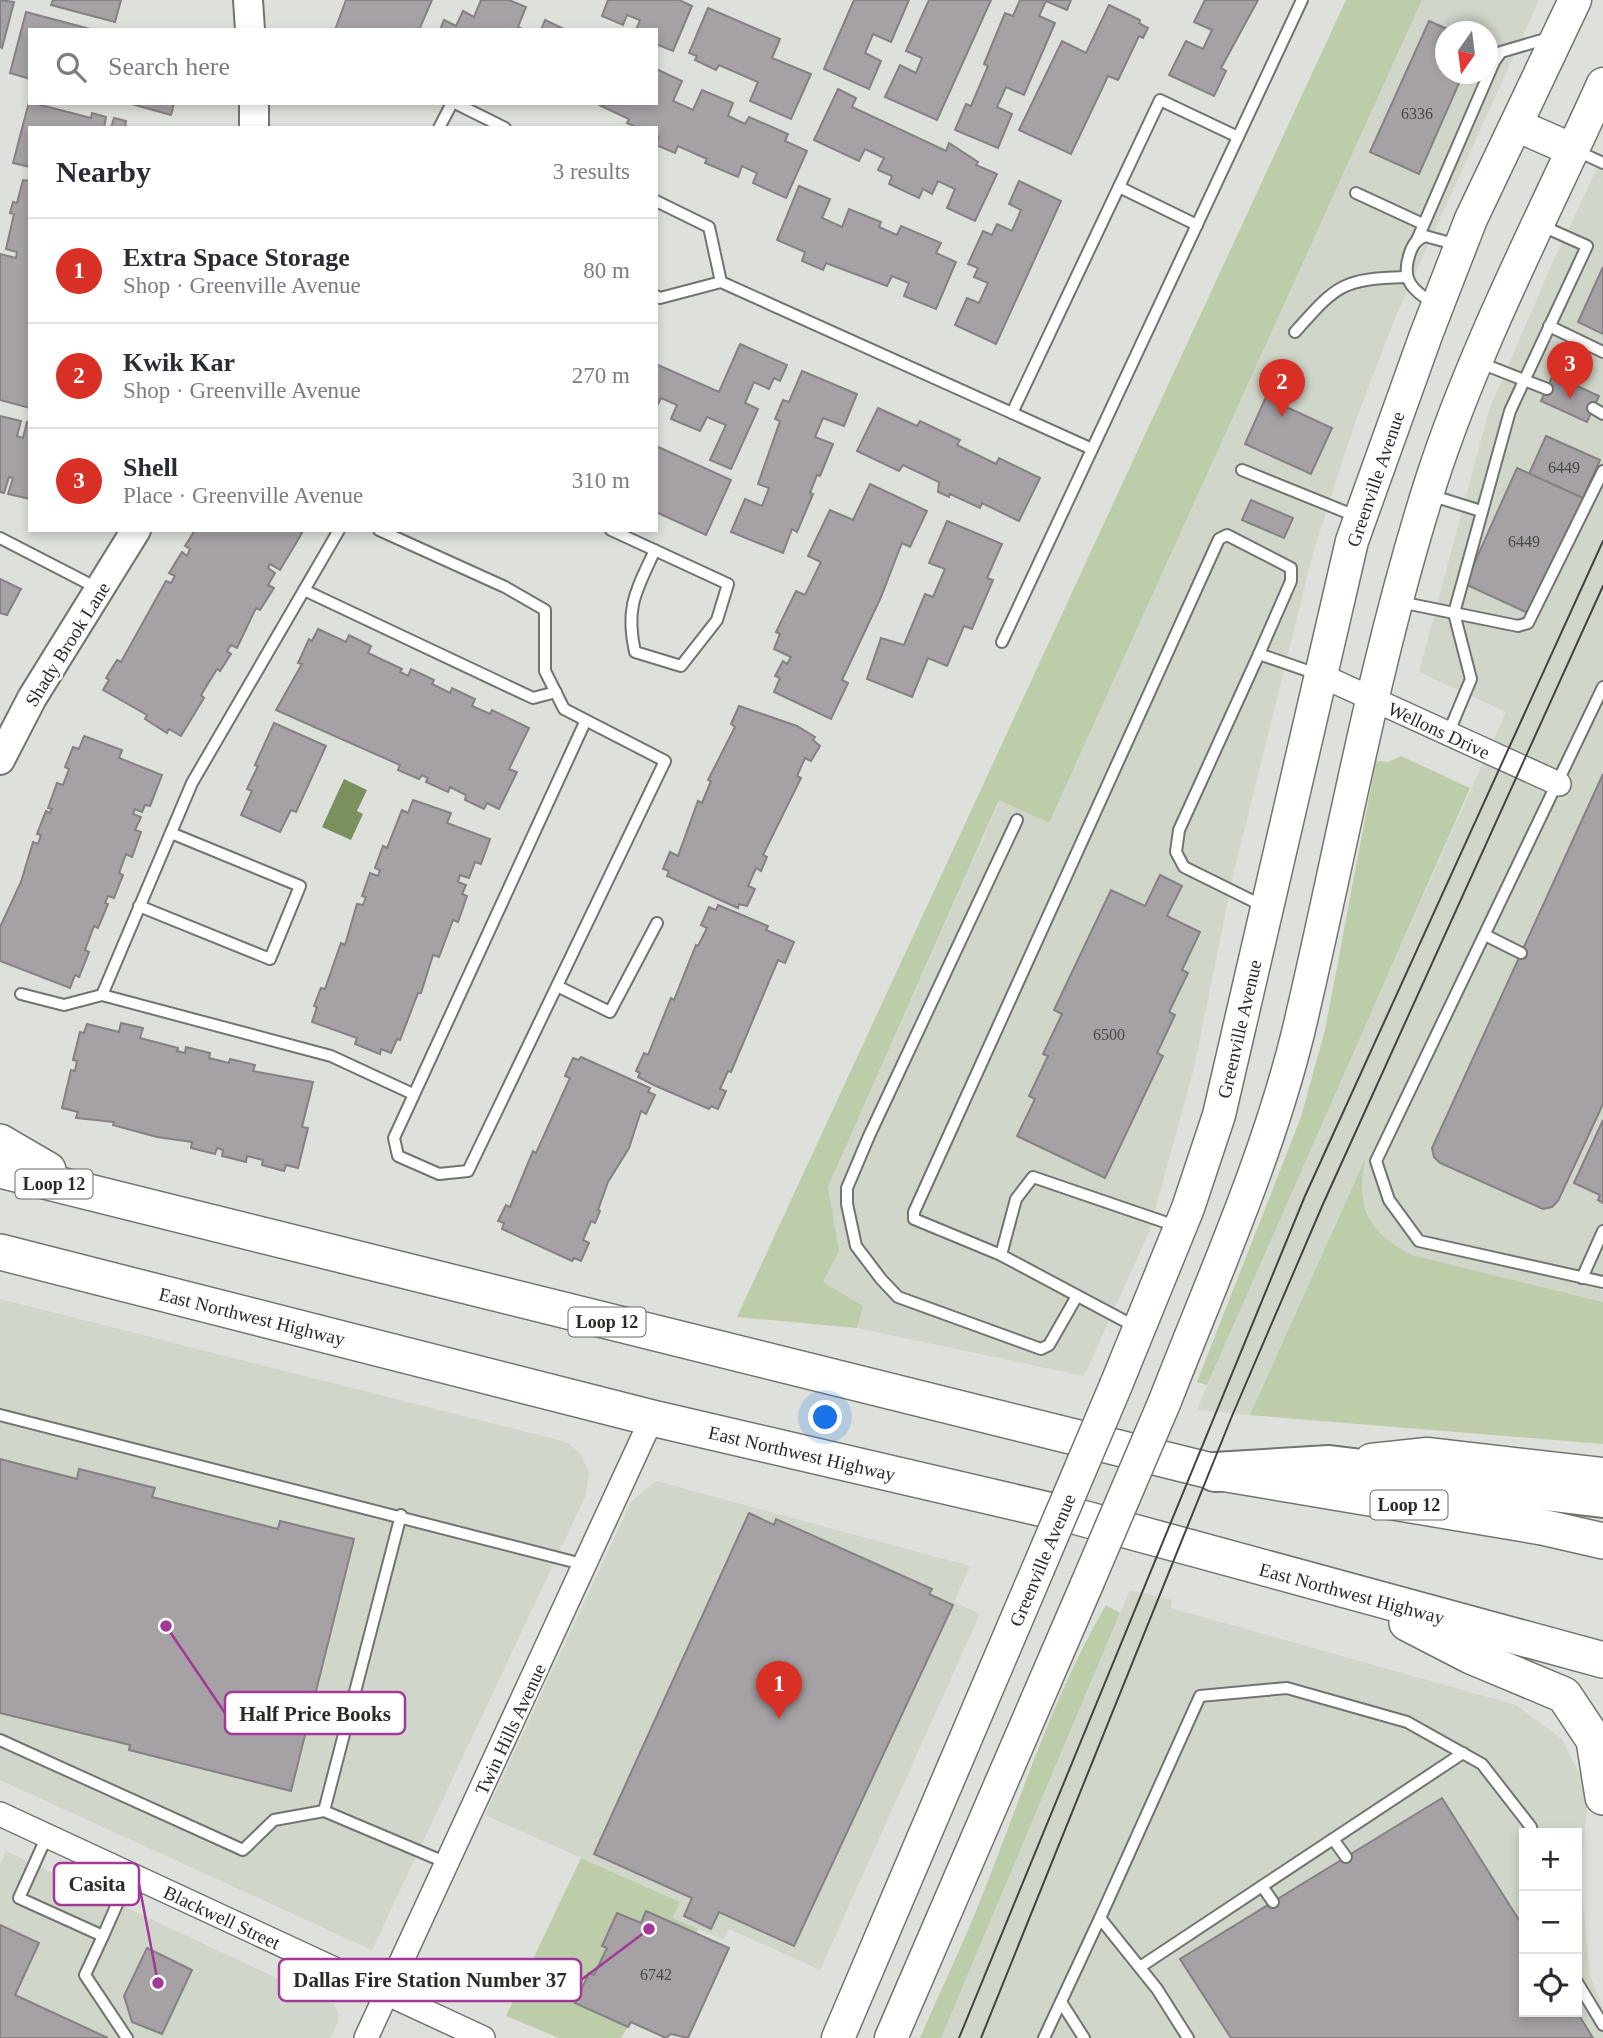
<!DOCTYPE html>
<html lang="en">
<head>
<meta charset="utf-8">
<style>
  :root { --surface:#fff; --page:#f2f2f3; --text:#2b2b33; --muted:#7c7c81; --line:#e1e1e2; --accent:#d93025 }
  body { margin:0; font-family:"Times New Roman",serif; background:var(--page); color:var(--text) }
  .controls { position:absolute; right:21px; bottom:21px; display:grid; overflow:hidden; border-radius:0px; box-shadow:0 4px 10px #0003 }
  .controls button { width:63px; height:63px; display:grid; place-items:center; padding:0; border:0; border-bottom:2px solid var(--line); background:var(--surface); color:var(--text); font:35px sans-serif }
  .compass { position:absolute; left:1435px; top:21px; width:63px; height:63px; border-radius:50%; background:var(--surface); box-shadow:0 4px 10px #0003; rotate:194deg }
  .you { position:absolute; left:826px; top:1418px; width:24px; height:24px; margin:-18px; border:5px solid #fff; border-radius:50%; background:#1a73e8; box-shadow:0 0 0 10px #1a73e833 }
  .badge { display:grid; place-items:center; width:46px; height:46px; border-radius:50%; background:var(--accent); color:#fff; font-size:23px; font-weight:700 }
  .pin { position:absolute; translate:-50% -58px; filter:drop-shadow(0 2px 4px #0008) }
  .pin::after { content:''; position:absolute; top:37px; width:24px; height:21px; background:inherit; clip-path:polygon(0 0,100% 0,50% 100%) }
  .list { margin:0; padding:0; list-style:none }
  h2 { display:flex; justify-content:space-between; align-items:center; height:91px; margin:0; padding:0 28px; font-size:30px }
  h2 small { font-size:23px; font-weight:400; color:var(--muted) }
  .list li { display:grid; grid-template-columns:46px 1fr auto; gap:21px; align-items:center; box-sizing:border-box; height:105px; padding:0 28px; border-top:2px solid var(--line) }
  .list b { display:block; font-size:26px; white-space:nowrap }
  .list p { margin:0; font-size:23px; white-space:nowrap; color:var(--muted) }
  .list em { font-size:23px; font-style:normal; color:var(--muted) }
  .icon { flex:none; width:38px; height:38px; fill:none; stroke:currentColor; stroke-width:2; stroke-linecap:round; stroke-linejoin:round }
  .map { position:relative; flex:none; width:1603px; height:2038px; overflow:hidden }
  .search { position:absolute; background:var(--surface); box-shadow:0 4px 10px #0003; left:28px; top:28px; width:630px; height:77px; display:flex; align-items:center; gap:18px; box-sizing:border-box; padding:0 24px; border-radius:0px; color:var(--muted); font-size:26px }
  .panel { position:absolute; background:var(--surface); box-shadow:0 4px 10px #0003; left:28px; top:126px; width:630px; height:406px; border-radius:0px }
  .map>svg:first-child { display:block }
</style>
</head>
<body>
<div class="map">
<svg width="1603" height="2038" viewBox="0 0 1603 2038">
  <rect width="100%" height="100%" fill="#dee0db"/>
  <g fill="#d1d6ca" fill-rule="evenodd">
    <path d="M1422 0H1539L1396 316 1358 414 1335 484 1312 557 1233 876 1194 1068 1149 1232 1084 1376 857 1328 863 1306 823 1282 839 1251 828 1187 1000 800 1049 823ZM1446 32H1488V74H1446Z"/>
    <path d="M1603 156V1302L1412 1255 1390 1244 1373 1226 1363 1204 1360 1180 1364 1162 1250 1415 1197 1410 1265 1248 1506 712 1419 672 1489 410 1555 257Z"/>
    <path d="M0 1299 566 1442 580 1453 589 1472 586 1495 372 1950 0 1780Z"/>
    <path d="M656 1481 970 1566 954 1602 980 1614 820 1970 729 1929 723 1940 673 1918 680 1902 485 1815 631 1502Z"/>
    <path d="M1130 1590 1172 1600 1171 1608 1516 1705 1562 1739 1589 1794 1580 1872 1590 1976 1603 2007V2038H941ZM1524 1833H1577V2012H1524Z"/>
    <path d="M6 1851 334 2005 339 2015 338 2022 330 2038H0V1865Z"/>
  </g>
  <g fill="#bdcca9">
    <path d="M1346 0H1422L1049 823 999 800 828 1187 839 1251 823 1282 863 1306 857 1328 737 1317Z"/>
    <path d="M1401 756 1470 788 1207 1385 1197 1382 1301 1117 1325 1030 1376 761 1388 762Z"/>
    <path d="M1366 1157C1354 1205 1368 1233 1412 1255L1603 1302V1444L1250 1415Z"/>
    <path d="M1106 1605 1120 1613 941 2038H920C938 1996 959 1953 976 1911 1018 1808 1050 1701 1106 1605Z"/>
    <path d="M581 1858 680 1902 673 1918 698 1929 696 1933 646 1911 641 1923 617 1913 603 1946 607 1948 594 1975 589 1973 575 2002 628 2027 621 2038H559L506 2016Z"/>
  </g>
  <path fill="#7b905c" d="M344 779 367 790 357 811 363 814 351 840 322 827Z"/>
  <g fill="#a6a1a5" stroke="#848083" stroke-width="2">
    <path d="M0 0 14 2 2 48 0 47Z"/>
    <path d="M53 0H121L115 22 51 5Z"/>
    <path d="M346 0H432L419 30H335Z"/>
    <path d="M481 0H509L526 7 518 27 524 30H440L444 20 456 26 463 11 474 17Z"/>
    <path d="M608 0H679L692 6 673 51 656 44V30H636L640 20 627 15 623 25 602 16Z"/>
    <path d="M854 0H909L891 42 873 34 865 53 881 61 869 89 824 69Z"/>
    <path d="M929 0H991L937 120 885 97 900 65 916 73 922 58 906 51Z"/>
    <path d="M1020 0H1071L1067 10 1046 1 1039 16 1055 23 1024 95 1006 87 997 107 1012 114 998 148 955 130 966 104 971 106 988 66 984 64 1005 13 1013 16Z"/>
    <path d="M1205 0H1258L1221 68 1226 71 1214 96 1169 75 1186 41 1203 49 1212 30 1194 22Z"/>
    <path d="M1109 5 1140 20 1139 23 1148 28 1143 38 1139 36 1118 80 1108 76 1071 154 1019 130 1062 41 1086 53Z"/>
    <path d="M708 8 780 39 772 58 811 74 791 119 750 101 758 82 719 65 716 70 695 60 697 56 689 53Z"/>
    <path d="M26 12 94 30H30V79L10 73Z"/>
    <path d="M545 20 566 30H541Z"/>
    <path d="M1429 21 1454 32H1446V74H1463L1419 174 1370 152Z"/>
    <path d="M656 69 682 81 673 101 693 110 702 90 733 103 728 116 745 124 749 117 788 134 785 141 807 151 786 198 753 183 757 173 742 166 738 177 705 163 707 159 678 146 675 153 656 145 659 137 656 136V128H638L627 123 629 119 599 105 656 103Z"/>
    <path d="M838 89 856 98 852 107 946 151 949 143 978 162 976 165 997 174 975 221 947 208 955 189 938 181 932 194 923 189 919 198 889 184 892 176 878 170 884 158 865 149 859 161 814 140Z"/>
    <path d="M29 102 91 118 92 113 106 117 104 128H30V167L13 163Z"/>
    <path d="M128 103H174L171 115Z"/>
    <path d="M114 118 126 121 125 126 131 128H111Z"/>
    <path d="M23 180 30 181V408L0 400V254L16 258 17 252 6 249 14 214 10 213 13 202 17 203Z"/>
    <path d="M1019 181 1061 201 996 344 955 325 967 298 979 303 988 283 974 277 978 268 968 264 983 231 992 235 997 224 1012 231 1021 210 1009 204Z"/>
    <path d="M799 186 830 199 822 218 842 227 849 209 881 222 879 227 897 235 901 226 941 243 936 253 956 262 936 309 904 296 909 283 892 276 887 286 826 263 823 270 802 261 805 252 777 240Z"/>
    <path d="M1603 267V334L1578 322Z"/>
    <path d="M740 344 787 365 780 381 774 378 769 389 754 382 745 403 758 409 731 469 710 460 726 425 707 417 700 431 671 419 677 405 661 398 656 408V364L719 392Z"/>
    <path d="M1278 370 1296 379 1284 406 1332 428 1311 474 1245 444Z"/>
    <path d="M802 371 857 394 844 426 823 418 815 437 833 444 820 476 817 475 810 493 813 494 797 532 792 529 783 553 731 532 745 499 762 506 769 488 758 484 780 421 775 419 783 400 789 402Z"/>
    <path d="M1553 375 1599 396 1587 422 1541 401Z"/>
    <path d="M878 408 917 426 920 421 960 440 957 445 996 464 999 458 1040 478 1019 521 982 503 980 508 950 494 949 497 938 492 939 482 903 465 899 471 857 451Z"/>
    <path d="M0 416 21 421 17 436 23 438 27 422 30 423V499L8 494 13 478 9 477 4 493 0 492Z"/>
    <path d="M1546 436 1600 460 1583 498 1529 474Z"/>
    <path d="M656 446 731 480 706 535 656 512Z"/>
    <path d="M1517 468 1583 498 1530 614 1465 584Z"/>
    <path d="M870 484 927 511 910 547 902 543 898 553 881 597 842 680 848 683 831 719 774 692 780 678 775 676 783 661 787 664 791 657 774 649 780 634 776 632 796 591 805 595 821 562 808 556 830 510 853 520Z"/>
    <path d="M1251 500 1293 518 1284 538 1242 520Z"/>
    <path d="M947 521 1002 544 987 578 993 580 972 629 964 626 947 666 928 658 912 697 867 679 881 638 904 645 925 594 933 597 945 569 929 563Z"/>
    <path d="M195 530H297L302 533 280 570 270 564 268 568 275 573 268 585 274 588 260 610 256 608 237 648 231 645 227 651 231 654 220 671 217 669 201 695 204 698 181 736 169 729 167 733 145 719 147 715 103 690 109 680 106 678 117 660 121 662 166 581 171 583 175 576 169 573 182 552 187 556 190 549 185 546Z"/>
    <path d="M0 579 21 589 7 615 0 613Z"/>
    <path d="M318 629 346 642 349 635 371 646 368 653 402 669 400 672 408 676 411 669 434 680 432 684 450 693 452 688 475 699 472 706 490 714 492 710 529 728 509 769 517 772 499 809 487 803 484 809 465 800 466 795 450 787 448 792 426 782 428 778 422 775 419 779 398 770 400 765 276 710 302 664 298 663 309 639 312 641Z"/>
    <path d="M739 706 797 726 815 737 813 740 820 746 811 761 805 758 797 776 801 778 763 855 767 857 761 871 756 868 748 886 755 889 747 906 739 904 738 908 667 876 669 871 663 869 670 852 678 856 698 801 702 803 711 781 708 780 735 727 731 724Z"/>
    <path d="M274 723 326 746 296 812 291 810 280 832 241 815 252 791 247 789 258 766 255 765Z"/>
    <path d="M84 736 122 750 119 758 162 775 150 806 145 805 142 812 135 809 133 814 141 817 135 830 141 832 132 857 126 854 119 873 123 875 114 898 108 896 105 903 108 904 98 928 94 926 85 950 89 952 79 977 75 975 70 988 0 961V927L21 882 33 842 38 844 41 835 37 834 46 811 50 813 52 809 48 808 57 783 63 785 69 769 65 767 73 747 79 749Z"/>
    <path d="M1603 774V1104L1558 1201 1552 1207 1543 1209 1440 1163 1434 1157 1432 1148Z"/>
    <path d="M413 800 451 813 447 823 490 839 481 864 475 862 469 878 460 875 458 882 466 885 462 894 467 896 458 922 453 920 439 957 433 955 421 993H418L400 1040 397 1039 391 1053 381 1049 380 1054 355 1044 357 1038 312 1022 317 1007 314 1006 321 988 325 989 341 943 345 945 357 904 363 905 366 897 362 896 370 873 378 876 380 870 375 868 383 846 387 848 402 810 408 813Z"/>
    <path d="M1160 875 1182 886 1167 916 1200 932 1182 970 1188 973 1169 1012 1175 1015 1157 1053 1163 1056 1105 1178 1017 1136 1035 1099 1029 1096 1048 1056 1043 1054 1062 1014 1054 1010 1111 890 1145 906Z"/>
    <path d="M718 905 768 926 766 930 794 942 785 963 778 960 731 1072 728 1071 720 1089 726 1091 718 1109 711 1106 709 1109 656 1086 638 1077 640 1073 636 1071 644 1053 648 1055 671 998 674 1000 696 945 698 946 707 928 701 925 709 907 716 910Z"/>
    <path d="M121 1023 143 1028 140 1038 178 1048 177 1051 185 1053 186 1047 210 1053 209 1058 229 1063 230 1059 255 1065 253 1071 313 1082 302 1127 308 1128 298 1168 286 1165 284 1171 262 1165 263 1160 247 1156 246 1162 222 1156 223 1150 217 1148 215 1154 191 1148 192 1142 157 1137 113 1125 114 1122 76 1118 78 1112 62 1108 71 1070 75 1071 77 1061 73 1060 80 1032 84 1033 87 1024 119 1032Z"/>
    <path d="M581 1057 650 1088 648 1092 655 1095 646 1114 641 1111 629 1148 608 1182 598 1210 600 1211 595 1223 591 1221 583 1240 589 1243 581 1261 574 1258 572 1261 502 1229 504 1223 498 1221 506 1205 510 1207 533 1151 536 1153 570 1078 565 1076 573 1058 579 1060Z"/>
    <path d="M1603 1120V1203L1598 1200 1600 1195 1574 1183Z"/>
    <path d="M0 1459 77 1479 79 1469 155 1488 152 1497 278 1529 280 1521 354 1539 291 1791 129 1750 130 1745 0 1713Z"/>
    <path d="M749 1513 774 1525 776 1519 932 1589 929 1594 953 1605 794 1946 719 1912 711 1929 684 1916 692 1898 594 1854Z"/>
    <path d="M1442 1798 1524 1928V2012H1577L1593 2038H1231L1180 1959Z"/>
    <path d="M646 1911 729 1948 688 2038 671 2034 666 2038 631 2022 628 2027 575 2003 589 1973 594 1975 607 1948 602 1946 617 1913 641 1923Z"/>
    <path d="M0 1925 39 1943 15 1995 108 2038H0Z"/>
    <path d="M147 1948 192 1970 162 2034 132 2022 124 1996Z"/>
  </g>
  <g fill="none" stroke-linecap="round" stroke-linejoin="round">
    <defs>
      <g id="service">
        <path d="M455 103 505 128"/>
        <path d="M439 128 452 103"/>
        <path d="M1577 151 1603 163"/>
        <path d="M1119 187 1197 225"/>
        <path d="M1356 193 1423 224"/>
        <path d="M656 201 709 227 721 282"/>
        <path d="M1417 240 1494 62 1501 52 1552 37"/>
        <path d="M656 296 660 298 721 282 1092 449"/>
        <path d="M1434 304C1414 291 1401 281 1409 256 1412 246 1415 240 1425 236L1458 245"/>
        <path d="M1549 326 1603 352"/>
        <path d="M1295 332C1337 285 1341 279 1406 277"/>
        <path d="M1478 362 1547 389"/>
        <path d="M1593 408 1603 414"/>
        <path d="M1012 413 1160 100 1238 137"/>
        <path d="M1242 470 1358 517"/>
        <path d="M1430 495 1481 511"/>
        <path d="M379 530 505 587 545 610V671L564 709 665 761 468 1171 439 1174 398 1156 394 1138 586 720"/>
        <path d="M611 530 728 584 717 620 681 666 635 652C625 607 636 591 655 550"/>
        <path d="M0 538 99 589"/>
        <path d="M304 590 533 698 556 692"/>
        <path d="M1400 602 1454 613 1510 411 1587 246 1540 225"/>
        <path d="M1002 642 1302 0"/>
        <path d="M1259 654 1179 830 1176 852 1184 867 1265 907"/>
        <path d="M1603 687 1376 1161 1389 1200 1419 1241 1603 1282"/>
        <path d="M1448 734 1471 679 1454 613 1518 626 1528 623 1603 471"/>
        <path d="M1017 820 869 1136 847 1188V1204L856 1246 881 1279 898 1297 1041 1349 1049 1345 1077 1296"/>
        <path d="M139 906 270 959 300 886 171 833"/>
        <path d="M1485 935 1521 953"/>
        <path d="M557 986 610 1012 657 923"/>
        <path d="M21 994 64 1005 102 995 331 1056 413 1094"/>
        <path d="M102 995 192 783 339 530"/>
        <path d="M1001 1255 914 1219V1212L1219 539 1227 535 1291 568V581L1259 654 1317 674"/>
        <path d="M1582 1278 1603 1231"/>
        <path d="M1136 1327 1001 1255 1016 1199 1033 1177 1179 1227"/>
        <path d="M0 1415 586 1565"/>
        <path d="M0 1740 243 1850 274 1820 324 1811 447 1863"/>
        <path d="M324 1811 401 1515"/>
        <path d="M47 1836 19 1898 103 1936 85 1975 127 2038"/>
        <path d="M1333 1839 1346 1857"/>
        <path d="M1262 1886 1273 1902"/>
        <path d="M103 1936 130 1875"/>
        <path d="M1140 1967 1463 1753"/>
        <path d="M1577 1982 1603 2025"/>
        <path d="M1061 2002 1084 2038"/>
        <path d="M1044 2038 1100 1918"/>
        <path d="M1188 2038 1157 1989 1100 1918 1200 1696 1287 1688 1407 1722 1482 1764 1531 1827 1532 1833"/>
      </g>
      <g id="minor">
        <path d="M1320 675 1559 784"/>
        <path d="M0 1814 483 2038"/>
        <path d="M366 2038 652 1418"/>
      </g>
      <g id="tertiary">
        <path d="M248 0 250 30"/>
        <path d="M254 103V128"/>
        <path d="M0 760 32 698 136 530"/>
      </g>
      <g id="secondary">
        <path d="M1516 125 1573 150"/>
        <path d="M1116 1385 1188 1208 1219 1115 1352 541 1426 335 1471 219 1575 0"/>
        <path d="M1165 1401C1212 1280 1267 1159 1298 1033 1342 848 1373 664 1431 482 1475 346 1544 215 1603 84"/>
        <path d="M1371 1460 1427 1454 1603 1474"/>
        <path d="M838 2038 1038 1569"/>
        <path d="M891 2038 1087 1584"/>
      </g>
      <g id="primary">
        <path d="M0 1142 48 1170"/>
        <path d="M0 1170 1215 1472 1542 1527 1603 1541"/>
        <path d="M0 1252 652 1418 1078 1517 1603 1660"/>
        <path d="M1407 1623 1471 1656 1564 1695 1594 1740 1603 1797"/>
      </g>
      <path id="motorway" d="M1215 1472 1329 1465 1603 1498"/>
    </defs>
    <use href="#service" stroke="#727470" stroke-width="14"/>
    <use href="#minor" stroke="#727470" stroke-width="26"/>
    <use href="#tertiary" stroke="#727470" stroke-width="32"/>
    <use href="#secondary" stroke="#727470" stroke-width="35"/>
    <use href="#primary" stroke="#727470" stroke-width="38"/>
    <use href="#motorway" stroke="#727470" stroke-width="42"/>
    <use href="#service" stroke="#fff" stroke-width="10"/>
    <use href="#minor" stroke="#fff" stroke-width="23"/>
    <use href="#tertiary" stroke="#fff" stroke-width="28"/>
    <use href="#secondary" stroke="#fff" stroke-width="32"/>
    <use href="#primary" stroke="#fff" stroke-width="35"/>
    <use href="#motorway" stroke="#fff" stroke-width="38"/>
    <g stroke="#444442" stroke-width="2">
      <path d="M959 2038 1305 1196 1603 541"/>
      <path d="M981 2038 1232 1416 1323 1204 1603 586"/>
    </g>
    <defs>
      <g id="secondary-bridge">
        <path d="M1038 1569 1116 1385"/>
        <path d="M1087 1584 1165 1401"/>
      </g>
    </defs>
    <use href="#secondary-bridge" stroke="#727470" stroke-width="35" stroke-linecap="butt"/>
    <use href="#secondary-bridge" stroke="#fff" stroke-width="32"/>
  </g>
  <g text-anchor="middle" stroke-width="6" stroke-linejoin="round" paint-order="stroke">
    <g font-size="16" fill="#494847">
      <text x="1417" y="119">6336</text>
      <text x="1564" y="473">6449</text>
      <text x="1524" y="547">6449</text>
      <text x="1109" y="1040">6500</text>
      <text x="656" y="1980">6742</text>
    </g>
    <g fill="#fff" stroke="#6a6a68" stroke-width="2">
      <rect x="15.5" y="1169.5" width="77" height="29" rx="5"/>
      <rect x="568.5" y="1307.5" width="77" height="29" rx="5"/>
      <rect x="1370.5" y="1490.5" width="77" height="29" rx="5"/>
    </g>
    <g font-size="18" font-weight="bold" fill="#2a2a28">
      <text x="54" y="1190">Loop 12</text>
      <text x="607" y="1328">Loop 12</text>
      <text x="1409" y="1511">Loop 12</text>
    </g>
    <g font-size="19" fill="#2a2a28" stroke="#fff">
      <text transform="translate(1375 479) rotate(-71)" y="7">Greenville Avenue</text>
      <text transform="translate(67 644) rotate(-58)" y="7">Shady Brook Lane</text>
      <text transform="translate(1439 730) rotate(25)" y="7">Wellons Drive</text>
      <text transform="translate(1239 1029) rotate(-77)" y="7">Greenville Avenue</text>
      <text transform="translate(252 1316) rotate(14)" y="7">East Northwest Highway</text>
      <text transform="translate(802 1453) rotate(13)" y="7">East Northwest Highway</text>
      <text transform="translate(1042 1560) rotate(-67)" y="7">Greenville Avenue</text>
      <text transform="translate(1352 1593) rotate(15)" y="7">East Northwest Highway</text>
      <text transform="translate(510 1729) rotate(-65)" y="7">Twin Hills Avenue</text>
      <text transform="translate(222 1917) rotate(25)" y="7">Blackwell Street</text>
    </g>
  </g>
  <path fill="none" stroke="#a43898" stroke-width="2.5" d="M166 1626L225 1713M158 1983L139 1884M649 1929L581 1980"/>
  <g fill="#a43898" stroke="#fff" stroke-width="2.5">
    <circle cx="166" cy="1626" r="7"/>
    <circle cx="158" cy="1983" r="7"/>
    <circle cx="649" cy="1929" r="7"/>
  </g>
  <g fill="#fff" stroke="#a43898" stroke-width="2.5">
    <rect x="225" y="1692" width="180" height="42" rx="7"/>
    <rect x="54" y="1863" width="85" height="42" rx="7"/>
    <rect x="279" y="1959" width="302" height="42" rx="7"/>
  </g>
  <g font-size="21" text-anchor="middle" font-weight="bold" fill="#2a2a28">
    <text x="315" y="1721">Half Price Books</text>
    <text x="97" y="1891">Casita</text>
    <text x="430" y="1987">Dallas Fire Station Number 37</text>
  </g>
</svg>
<div class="controls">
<button>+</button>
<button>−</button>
<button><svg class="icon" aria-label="locate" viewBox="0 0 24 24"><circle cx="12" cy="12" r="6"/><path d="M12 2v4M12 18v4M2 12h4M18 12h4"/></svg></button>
</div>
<svg class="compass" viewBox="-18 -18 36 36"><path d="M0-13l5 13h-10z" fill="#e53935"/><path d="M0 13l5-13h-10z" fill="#7c7c81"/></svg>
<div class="you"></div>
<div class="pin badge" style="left:779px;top:1719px">1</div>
<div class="pin badge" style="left:1282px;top:417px">2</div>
<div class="pin badge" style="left:1570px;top:399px">3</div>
<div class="search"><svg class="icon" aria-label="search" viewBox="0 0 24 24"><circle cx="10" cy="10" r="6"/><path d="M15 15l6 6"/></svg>Search here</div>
<section class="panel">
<h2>Nearby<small>3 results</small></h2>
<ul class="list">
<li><span class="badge">1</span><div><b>Extra Space Storage</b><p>Shop · Greenville Avenue</p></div><em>80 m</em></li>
<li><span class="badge">2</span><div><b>Kwik Kar</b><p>Shop · Greenville Avenue</p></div><em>270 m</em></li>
<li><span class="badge">3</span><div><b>Shell</b><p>Place · Greenville Avenue</p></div><em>310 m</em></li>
</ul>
</section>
</div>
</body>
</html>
